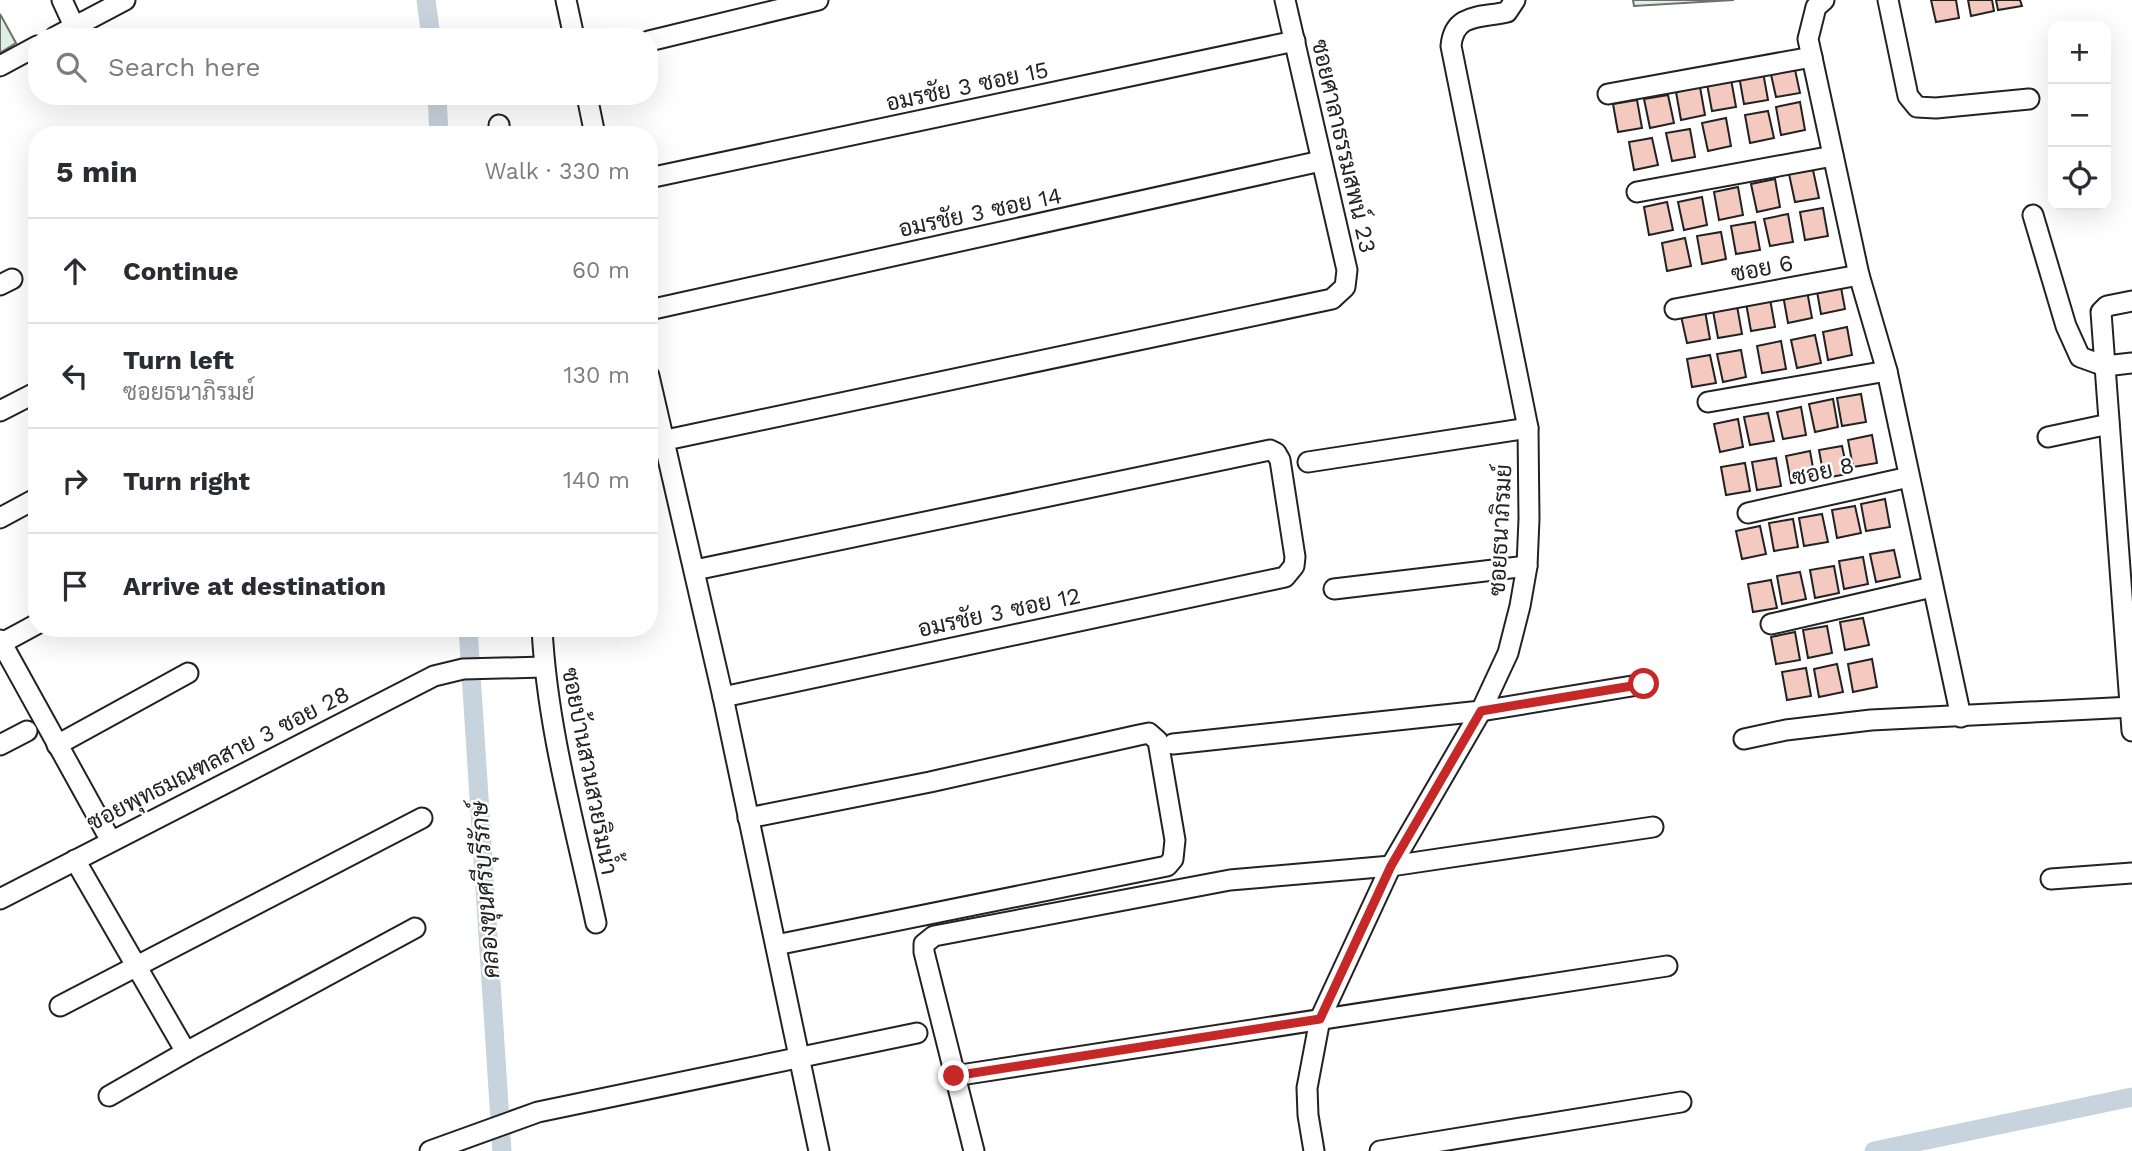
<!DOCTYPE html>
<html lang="en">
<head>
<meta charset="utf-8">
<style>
  :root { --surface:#fff; --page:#f2f2f3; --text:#2b2b33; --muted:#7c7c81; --line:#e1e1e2 }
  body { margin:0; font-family:"Work Sans",Sarabun,sans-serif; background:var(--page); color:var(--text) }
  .controls { position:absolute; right:21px; top:21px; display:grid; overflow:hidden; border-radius:14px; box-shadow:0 7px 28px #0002 }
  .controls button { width:63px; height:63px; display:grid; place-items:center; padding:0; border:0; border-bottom:2px solid var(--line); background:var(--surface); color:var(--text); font:35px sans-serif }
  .stop { position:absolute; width:21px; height:21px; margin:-16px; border:5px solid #c62828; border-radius:50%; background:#fff }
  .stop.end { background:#c62828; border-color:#fff; box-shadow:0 2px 7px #0008 }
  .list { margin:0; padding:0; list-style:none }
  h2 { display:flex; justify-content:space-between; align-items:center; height:91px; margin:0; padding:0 28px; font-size:30px }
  h2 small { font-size:23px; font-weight:400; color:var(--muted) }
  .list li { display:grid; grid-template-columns:46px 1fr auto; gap:21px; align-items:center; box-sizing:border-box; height:105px; padding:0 28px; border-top:2px solid var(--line) }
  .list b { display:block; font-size:26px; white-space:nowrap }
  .list p { margin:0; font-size:23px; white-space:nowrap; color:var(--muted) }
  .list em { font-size:23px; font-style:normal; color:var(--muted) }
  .icon { flex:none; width:38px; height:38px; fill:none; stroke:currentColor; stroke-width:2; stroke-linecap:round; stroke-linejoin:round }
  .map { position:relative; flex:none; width:2132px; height:1151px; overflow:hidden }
  .search { position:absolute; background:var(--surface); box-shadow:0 7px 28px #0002; left:28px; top:28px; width:630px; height:77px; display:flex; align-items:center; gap:18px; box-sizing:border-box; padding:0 24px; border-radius:28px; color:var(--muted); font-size:26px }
  .panel { position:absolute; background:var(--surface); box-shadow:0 7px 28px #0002; left:28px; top:126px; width:630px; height:511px; border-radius:28px }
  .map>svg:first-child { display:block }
</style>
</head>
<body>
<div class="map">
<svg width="2132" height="1151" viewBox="0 0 2132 1151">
  <rect width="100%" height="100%" fill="#fff"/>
  <g fill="#e0efe3" stroke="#6f6f6f" stroke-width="2">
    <path d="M1633 0H1734L1634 6Z"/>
    <path d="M0 14 16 43 0 53Z"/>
  </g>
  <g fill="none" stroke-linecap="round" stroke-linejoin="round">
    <g stroke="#c7d3dd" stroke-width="19">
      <path d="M426 0 431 37"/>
      <path d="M437 96 439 135"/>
      <path d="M468 628 502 1151"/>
      <path d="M1874 1151 2132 1097"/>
    </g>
  </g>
  <g fill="#f3c9c0" stroke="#222" stroke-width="2">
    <path d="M1931 0H1956L1959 18 1936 22Z"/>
    <path d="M1968 0H1992L1994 11 1971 16Z"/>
    <path d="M1996 0H2020L2022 6 1998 10Z"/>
    <path d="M1794 65 1800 93 1776 97 1770 70Z"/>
    <path d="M1763 72 1768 100 1744 104 1739 76Z"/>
    <path d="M1731 79 1736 107 1712 111 1707 84Z"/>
    <path d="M1700 87 1705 115 1681 120 1676 92Z"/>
    <path d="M1668 95 1674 123 1650 128 1644 99Z"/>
    <path d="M1637 100 1642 128 1618 132 1613 104Z"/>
    <path d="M1800 102 1805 130 1781 135 1776 107Z"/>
    <path d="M1768 111 1774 138 1750 143 1745 115Z"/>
    <path d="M1726 118 1731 146 1708 151 1702 123Z"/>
    <path d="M1690 129 1695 157 1672 161 1666 133Z"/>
    <path d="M1652 138 1658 165 1634 170 1629 142Z"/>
    <path d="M1813 170 1819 198 1795 202 1789 174Z"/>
    <path d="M1775 179 1780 207 1757 212 1751 184Z"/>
    <path d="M1738 187 1743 215 1719 220 1714 192Z"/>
    <path d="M1702 197 1707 225 1684 230 1678 202Z"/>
    <path d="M1667 202 1673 230 1649 235 1644 207Z"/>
    <path d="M1823 208 1828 236 1805 240 1800 212Z"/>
    <path d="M1788 214 1793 242 1770 246 1764 219Z"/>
    <path d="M1755 222 1760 250 1736 254 1731 226Z"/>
    <path d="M1721 232 1726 259 1702 264 1697 236Z"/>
    <path d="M1685 238 1691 266 1667 271 1662 243Z"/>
    <path d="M1840 282 1845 309 1821 314 1816 286Z"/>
    <path d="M1807 291 1812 318 1788 323 1783 295Z"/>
    <path d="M1770 299 1775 327 1751 331 1746 303Z"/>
    <path d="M1737 306 1742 334 1718 338 1713 311Z"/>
    <path d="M1705 311 1710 339 1687 343 1681 316Z"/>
    <path d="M1847 327 1852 355 1828 360 1823 332Z"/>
    <path d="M1815 335 1821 363 1797 368 1791 340Z"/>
    <path d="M1781 341 1786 369 1762 373 1757 346Z"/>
    <path d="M1741 350 1746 377 1723 382 1717 354Z"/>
    <path d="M1710 355 1716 383 1692 387 1687 359Z"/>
    <path d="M1861 394 1866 422 1842 426 1837 398Z"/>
    <path d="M1833 399 1838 427 1815 432 1809 404Z"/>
    <path d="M1801 407 1806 435 1783 439 1777 412Z"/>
    <path d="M1768 413 1774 441 1750 445 1744 417Z"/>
    <path d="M1738 419 1743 447 1720 452 1714 424Z"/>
    <path d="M1872 435 1877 463 1853 467 1848 440Z"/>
    <path d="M1842 446 1848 474 1824 478 1819 450Z"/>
    <path d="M1810 451 1815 479 1791 483 1786 456Z"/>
    <path d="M1776 458 1781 486 1757 490 1752 462Z"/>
    <path d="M1745 463 1750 491 1726 495 1721 467Z"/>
    <path d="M1885 499 1890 527 1866 531 1861 504Z"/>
    <path d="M1855 506 1861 533 1837 538 1832 510Z"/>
    <path d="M1822 514 1828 542 1804 546 1799 518Z"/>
    <path d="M1793 519 1798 547 1774 551 1769 523Z"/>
    <path d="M1760 526 1766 554 1742 559 1736 531Z"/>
    <path d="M1894 550 1900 577 1876 582 1870 554Z"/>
    <path d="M1863 557 1868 584 1844 589 1839 561Z"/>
    <path d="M1834 566 1839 593 1815 598 1810 570Z"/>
    <path d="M1800 572 1806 599 1782 604 1777 576Z"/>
    <path d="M1771 580 1777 608 1753 612 1748 584Z"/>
    <path d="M1863 618 1869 645 1845 650 1840 622Z"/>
    <path d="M1827 626 1832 653 1808 658 1803 630Z"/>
    <path d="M1795 632 1800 660 1776 664 1771 637Z"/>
    <path d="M1872 659 1877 687 1853 692 1848 664Z"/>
    <path d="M1837 664 1843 692 1819 697 1814 669Z"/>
    <path d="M1806 668 1811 696 1787 700 1782 672Z"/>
  </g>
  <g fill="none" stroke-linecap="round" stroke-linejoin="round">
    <defs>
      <g id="minor">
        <path d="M62 0 74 26"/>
        <path d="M566 0 574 37"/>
        <path d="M1824 0 1816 7 1808 39 1859 275 1887 371 1961 717"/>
        <path d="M1888 0 1908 96 1917 107 1936 108 2029 99"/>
        <path d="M55 37 125 0"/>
        <path d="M649 41 818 0"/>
        <path d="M0 66 37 46"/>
        <path d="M1608 94 1812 57"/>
        <path d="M587 96 595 135"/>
        <path d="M499 125 500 135"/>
        <path d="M649 178 1295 41"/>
        <path d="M1637 192 1833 156"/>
        <path d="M2033 215 2066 326 2080 357 2105 366 2101 312 2107 306 2132 301"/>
        <path d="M0 285 12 279"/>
        <path d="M1675 309 1859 275"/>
        <path d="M649 310 1321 161"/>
        <path d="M2132 363 2105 366 2132 731"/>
        <path d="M649 376 723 697 819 1151"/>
        <path d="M1708 402 1887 371"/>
        <path d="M0 411 37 392"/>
        <path d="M2048 437 2109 424"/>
        <path d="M666 440 1332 299 1345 287 1347 270 1285 0"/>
        <path d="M1308 462 1528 428"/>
        <path d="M1748 513 1909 477"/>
        <path d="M0 518 37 498"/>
        <path d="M695 570 1270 450 1276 453 1280 460 1295 557 1294 566 1285 577 723 697"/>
        <path d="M1334 589 1527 566"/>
        <path d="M1771 624 1932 587"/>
        <path d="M542 628C547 728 575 825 596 923"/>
        <path d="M0 640 111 841"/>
        <path d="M2 643 37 624"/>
        <path d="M1744 739 1786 730 1871 720 2132 707"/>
        <path d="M1173 744 1481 711 1644 684"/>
        <path d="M0 745 27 731"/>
        <path d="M57 745 188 673"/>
        <path d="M748 818 930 782 1139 735 1149 733 1158 741 1175 840 1173 859 1167 866 776 945"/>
        <path d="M75 860 186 1052"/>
        <path d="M2051 879 2132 873"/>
        <path d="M0 899 434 676 463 669 544 667"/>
        <path d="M60 1006 422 818"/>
        <path d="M954 1076 1667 966"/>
        <path d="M109 1096 186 1052 415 928"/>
        <path d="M430 1151 538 1112 917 1033"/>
        <path d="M974 1151 924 952V944L934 936 1230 880 1391 866 1653 827"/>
        <path d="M1314 1151 1308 1115 1307 1088 1320 1019 1391 866 1481 711 1508 653 1520 606 1527 566 1529 519 1528 428 1451 46C1454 13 1480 18 1507 12L1515 0"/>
        <path d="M1380 1151 1681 1102"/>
      </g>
    </defs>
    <use href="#minor" stroke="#222" stroke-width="23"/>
    <use href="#minor" stroke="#fff" stroke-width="19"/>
  </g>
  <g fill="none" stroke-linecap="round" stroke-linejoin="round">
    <path stroke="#c62828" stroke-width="9" d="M954 1076 1320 1019 1391 866 1481 711 1644 684"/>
  </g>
  <g text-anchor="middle" stroke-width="5" stroke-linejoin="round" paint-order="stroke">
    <g font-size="23" fill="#222" stroke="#fff">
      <text transform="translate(967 86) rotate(-12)" y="8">อมรชัย 3 ซอย 15</text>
      <text transform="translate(1344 146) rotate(77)" y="8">ซอยศาลาธรรมสพน์ 23</text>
      <text transform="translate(980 212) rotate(-12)" y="8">อมรชัย 3 ซอย 14</text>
      <text transform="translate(1762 268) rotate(-11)" y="8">ซอย 6</text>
      <text transform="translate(1823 471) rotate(-13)" y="8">ซอย 8</text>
      <text transform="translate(1500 530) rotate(-87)" y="8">ซอยธนาภิรมย์</text>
      <text transform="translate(999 612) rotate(-12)" y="8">อมรชัย 3 ซอย 12</text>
      <text transform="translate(218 758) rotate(-27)" y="8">ซอยพุทธมณฑลสาย 3 ซอย 28</text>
      <text transform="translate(590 771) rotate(79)" y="8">ซอยบ้านสวนสวยริมน้ำ</text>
    </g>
    <g font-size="24" font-style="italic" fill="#222" stroke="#fff">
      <text transform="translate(485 890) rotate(-94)" y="8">คลองขุนศรีบุรีรักษ์</text>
    </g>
  </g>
</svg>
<div class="controls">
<button>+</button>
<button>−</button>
<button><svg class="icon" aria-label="locate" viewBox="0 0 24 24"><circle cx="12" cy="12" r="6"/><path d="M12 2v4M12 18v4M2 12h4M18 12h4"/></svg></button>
</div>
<div class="stop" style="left:1644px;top:684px"></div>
<div class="stop end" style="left:954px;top:1076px"></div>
<div class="search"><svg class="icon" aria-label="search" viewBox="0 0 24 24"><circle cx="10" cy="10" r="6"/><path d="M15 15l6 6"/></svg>Search here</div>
<section class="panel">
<h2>5 min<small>Walk · 330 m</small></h2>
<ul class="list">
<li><svg class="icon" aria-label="ahead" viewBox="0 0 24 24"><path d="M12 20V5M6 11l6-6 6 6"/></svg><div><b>Continue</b></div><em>60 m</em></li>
<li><svg class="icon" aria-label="left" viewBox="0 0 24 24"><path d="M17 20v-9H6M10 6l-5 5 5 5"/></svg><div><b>Turn left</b><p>ซอยธนาภิรมย์</p></div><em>130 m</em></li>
<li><svg class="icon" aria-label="right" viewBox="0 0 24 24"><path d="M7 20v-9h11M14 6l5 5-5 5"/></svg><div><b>Turn right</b></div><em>140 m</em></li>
<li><svg class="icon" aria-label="arrive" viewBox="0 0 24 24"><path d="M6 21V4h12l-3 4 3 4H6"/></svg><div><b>Arrive at destination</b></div></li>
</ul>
</section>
</div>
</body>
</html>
